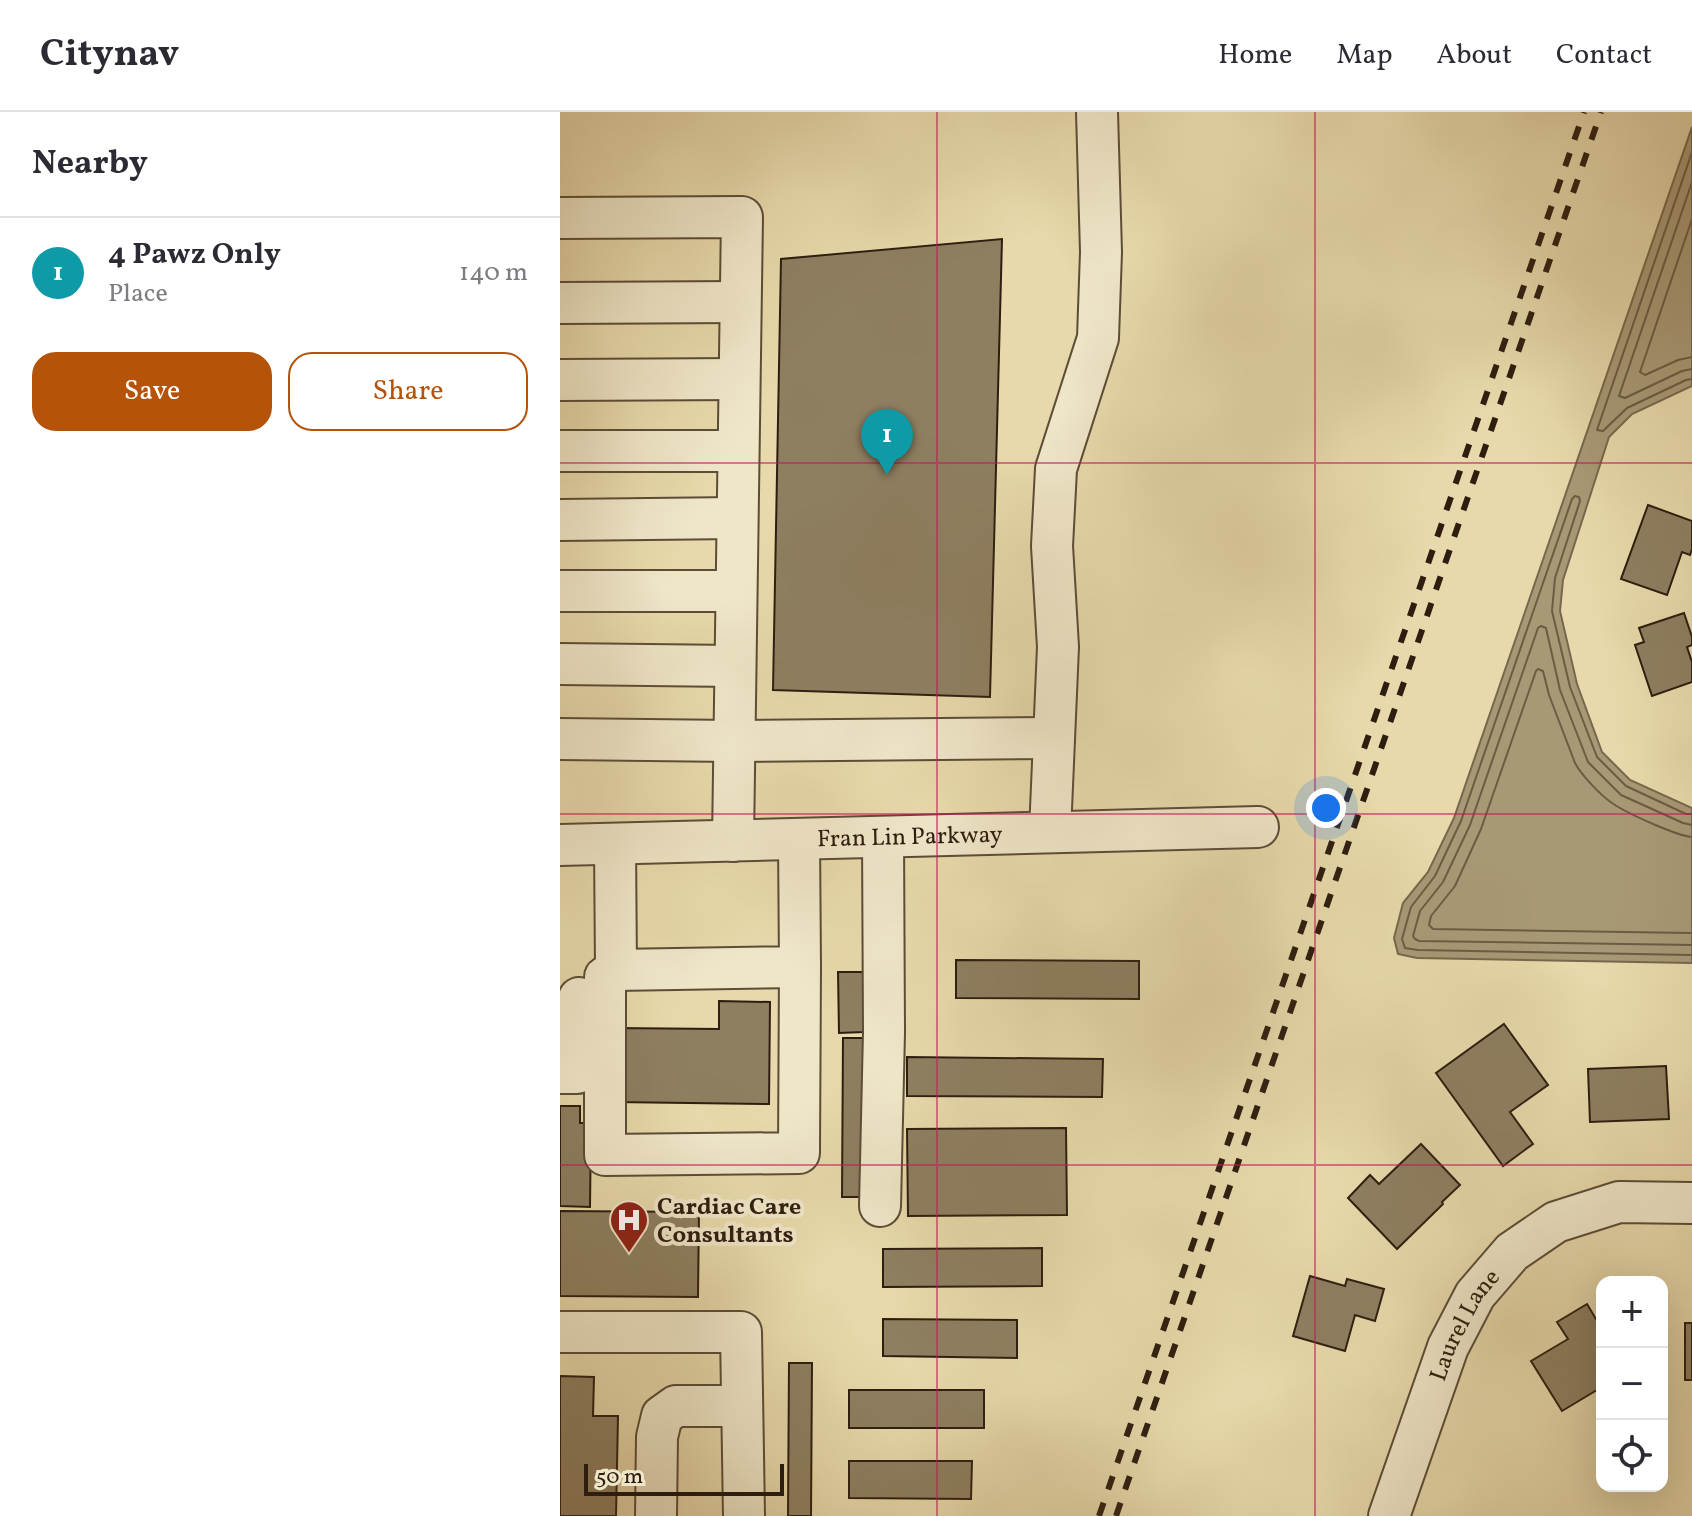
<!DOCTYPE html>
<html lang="en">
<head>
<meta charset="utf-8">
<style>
  :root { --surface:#fff; --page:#f2f2f3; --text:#2b2b33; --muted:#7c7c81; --line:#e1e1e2; --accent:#b45309 }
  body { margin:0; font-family:Vollkorn,serif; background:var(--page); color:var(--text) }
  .controls { position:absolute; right:24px; bottom:24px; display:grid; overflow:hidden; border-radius:16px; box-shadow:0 8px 32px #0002 }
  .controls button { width:72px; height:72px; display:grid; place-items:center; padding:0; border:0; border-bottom:2px solid var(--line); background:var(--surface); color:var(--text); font:40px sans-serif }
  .scale { position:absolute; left:24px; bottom:20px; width:200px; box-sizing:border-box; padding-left:8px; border:4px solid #2e1e10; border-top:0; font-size:22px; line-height:28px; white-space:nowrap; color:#2e1e10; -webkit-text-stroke:6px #efe6c8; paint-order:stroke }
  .you { position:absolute; left:766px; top:696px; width:28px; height:28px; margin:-20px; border:6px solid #fff; border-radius:50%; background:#1a73e8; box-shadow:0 0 0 12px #1a73e833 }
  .badge { display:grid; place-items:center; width:52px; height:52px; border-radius:50%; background:var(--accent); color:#fff; font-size:26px; font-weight:700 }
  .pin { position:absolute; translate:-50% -66px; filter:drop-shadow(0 2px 4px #0008) }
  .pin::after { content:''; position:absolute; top:42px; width:28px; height:24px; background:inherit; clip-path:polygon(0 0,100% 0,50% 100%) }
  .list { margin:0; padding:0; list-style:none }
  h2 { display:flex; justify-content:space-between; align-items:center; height:104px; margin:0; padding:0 32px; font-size:34px }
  h2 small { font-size:26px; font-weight:400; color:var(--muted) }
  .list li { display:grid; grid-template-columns:52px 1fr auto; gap:24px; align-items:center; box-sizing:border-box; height:112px; padding:0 32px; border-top:2px solid var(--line) }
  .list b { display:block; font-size:30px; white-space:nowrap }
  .list p { margin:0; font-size:26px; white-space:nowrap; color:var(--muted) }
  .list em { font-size:26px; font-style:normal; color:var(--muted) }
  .actions { display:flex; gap:16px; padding:24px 32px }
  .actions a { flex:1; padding:18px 0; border:2px solid var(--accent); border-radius:24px; text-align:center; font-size:28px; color:var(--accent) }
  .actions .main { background:var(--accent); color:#fff }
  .icon { flex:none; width:44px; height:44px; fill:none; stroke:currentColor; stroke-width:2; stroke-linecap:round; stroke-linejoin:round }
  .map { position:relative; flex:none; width:1132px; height:1404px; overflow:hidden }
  header { display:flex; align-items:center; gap:48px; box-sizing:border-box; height:112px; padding:0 40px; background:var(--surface); border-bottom:2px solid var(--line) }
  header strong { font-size:38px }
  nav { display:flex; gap:44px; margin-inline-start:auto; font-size:28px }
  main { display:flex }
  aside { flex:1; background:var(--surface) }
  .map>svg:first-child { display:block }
</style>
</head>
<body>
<header>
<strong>Citynav</strong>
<nav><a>Home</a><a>Map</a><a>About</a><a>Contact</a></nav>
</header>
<main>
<aside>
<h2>Nearby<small></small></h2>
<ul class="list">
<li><span class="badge" style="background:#0f9aa8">1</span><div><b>4 Pawz Only</b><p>Place</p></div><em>140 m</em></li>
</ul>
<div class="actions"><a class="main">Save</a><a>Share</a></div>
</aside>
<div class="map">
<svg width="1132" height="1404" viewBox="0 0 1132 1404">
  <rect width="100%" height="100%" fill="#e7d9ab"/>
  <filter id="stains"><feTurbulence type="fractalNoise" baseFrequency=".0025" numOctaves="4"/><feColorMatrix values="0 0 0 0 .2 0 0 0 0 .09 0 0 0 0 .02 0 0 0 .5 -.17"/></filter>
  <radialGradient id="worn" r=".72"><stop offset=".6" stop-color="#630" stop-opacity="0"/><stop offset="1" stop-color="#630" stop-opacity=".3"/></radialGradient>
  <path fill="#a89976" stroke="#77684d" stroke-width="2" d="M1132 15V274L1072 302 1049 325 1003 468 1000 499 1017 572 1042 640 1070 668 1132 696V851L857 846 838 842 834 826 843 791 868 760 894 706Z"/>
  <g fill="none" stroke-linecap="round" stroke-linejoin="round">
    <g stroke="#6b5c43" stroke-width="2">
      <path d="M1132 40 1037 318 1043 319 1067 296 1126 268 1132 267"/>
      <path d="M1132 70 1059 284 1065 286 1122 259 1132 257"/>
      <path d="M1132 107 1080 260 1085 263 1118 248 1132 245"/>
      <path d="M1132 702H1126L1066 674 1037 645 1010 575 992 499 995 466 1020 389 1019 385 1015 384 1012 387 901 709 875 764 851 795 842 827 845 836 858 838 1132 843"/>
      <path d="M1132 713 1123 711 1061 683 1028 650 1000 578 986 516 981 514 978 516 910 713 883 770 860 799 853 824 855 827 859 829 1132 833"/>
      <path d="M1132 725C1117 724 1069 702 1055 693 1042 685 1022 664 1015 651L989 583 983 559 978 557 976 559 921 717 895 774 871 804 869 813 873 817 1132 821"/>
    </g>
  </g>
  <g fill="#8e7f61" stroke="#2e1e10" stroke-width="2">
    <path d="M442 127 430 585 213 578 221 147Z"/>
    <path d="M1088 393 1132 409V437L1130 443 1122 440 1107 483 1061 467Z"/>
    <path d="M1124 501 1132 525V533L1127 535 1132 550V570L1092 584 1075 533 1084 530 1079 516Z"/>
    <path d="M396 848 579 849V887L396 886Z"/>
    <path d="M278 860H304V920L279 921Z"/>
    <path d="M159 889 210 890 209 992 54 990 55 916 159 917Z"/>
    <path d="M944 912 988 973 950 1000 973 1032 943 1054 876 961Z"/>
    <path d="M283 926H307L306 1085H282Z"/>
    <path d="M347 945 543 947 542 985 347 984Z"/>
    <path d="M1106 954 1109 1007 1030 1010 1028 957Z"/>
    <path d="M0 994H20V1011H31L30 1095 0 1094Z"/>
    <path d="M506 1016 507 1103 348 1104 347 1017Z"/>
    <path d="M861 1032 900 1073 882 1090 883 1092 837 1137 788 1086 810 1063 819 1072Z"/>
    <path d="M0 1099 139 1100 138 1185 0 1184Z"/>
    <path d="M482 1136V1174L323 1175V1137Z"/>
    <path d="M750 1164 785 1174 787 1167 824 1177 815 1209 795 1203 785 1239 733 1224Z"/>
    <path d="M1027 1192 1042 1217V1275L1002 1299 971 1249 1008 1227 997 1210Z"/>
    <path d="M323 1207 457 1208V1246L323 1244Z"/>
    <rect x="1125" y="1211" width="7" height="57"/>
    <path d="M229 1251H252L251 1404H228Z"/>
    <path d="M0 1264 34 1265 33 1304H58L56 1404H0Z"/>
    <rect x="289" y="1278" width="135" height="38"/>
    <path d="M289 1349H412L411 1387 289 1386Z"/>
  </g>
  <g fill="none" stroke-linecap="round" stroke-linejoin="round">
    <defs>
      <g id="minor">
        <path d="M0 106 182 105 173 729"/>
        <path d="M0 191 180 190"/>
        <path d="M0 268 179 267"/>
        <path d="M0 339H178"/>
        <path d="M0 408 177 406"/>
        <path d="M0 479H176"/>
        <path d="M0 552 175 554"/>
        <path d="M0 627 174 629 494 626"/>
        <path d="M490 720 498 535 492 434 496 357 538 226 541 140 537 0"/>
        <path d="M55 732 56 858 240 855 239 727"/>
        <path id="s1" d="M0 733 698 715"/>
        <path d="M56 858 45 865V1043L239 1041 240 855"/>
        <path d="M0 961H17L19 886"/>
        <path d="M320 1094 324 920 323 725"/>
        <path d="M0 1220H181L184 1404"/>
        <path d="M96 1404 97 1325 102 1304 116 1294H182"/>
        <path id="s2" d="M829 1404 888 1235 915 1183 952 1140 996 1110 1059 1090 1132 1091"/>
      </g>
    </defs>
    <use href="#minor" stroke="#5c4d37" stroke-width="44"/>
    <use href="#minor" stroke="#efe6c8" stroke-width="40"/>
    <g stroke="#2e1e10" stroke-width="6" stroke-dasharray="14 14" stroke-linecap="butt">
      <path d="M539 1404 1024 0"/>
      <path d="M556 1404 1041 0"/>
    </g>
  </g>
  <path fill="none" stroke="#c2185b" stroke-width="2" stroke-opacity="0.55" d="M377 0V1404M755 0V1404M0 351H1132M0 702H1132M0 1053H1132"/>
  <defs>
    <symbol id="hospital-pin" viewBox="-11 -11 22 30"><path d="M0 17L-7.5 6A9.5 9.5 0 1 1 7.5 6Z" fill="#8f2418" stroke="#efe6c8"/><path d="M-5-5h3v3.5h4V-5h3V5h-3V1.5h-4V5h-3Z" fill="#fff"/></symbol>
  </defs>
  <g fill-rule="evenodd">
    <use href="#hospital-pin" x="47" y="1086" width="44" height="60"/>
  </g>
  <g text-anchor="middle" stroke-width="8" stroke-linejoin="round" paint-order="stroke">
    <g font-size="24" fill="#2e1e10" stroke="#efe6c8">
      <text dy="8" stroke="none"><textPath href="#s1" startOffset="350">Fran Lin Parkway</textPath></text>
      <text dy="8" stroke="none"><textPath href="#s2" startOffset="206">Laurel Lane</textPath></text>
    </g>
    <g font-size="24" font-weight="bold" fill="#2e1e10" stroke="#efe6c8" text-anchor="start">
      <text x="97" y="1102">Cardiac Care<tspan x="97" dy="28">Consultants</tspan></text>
    </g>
  </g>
  <rect width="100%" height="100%" filter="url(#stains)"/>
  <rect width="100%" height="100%" fill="url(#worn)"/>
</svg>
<div class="controls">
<button>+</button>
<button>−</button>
<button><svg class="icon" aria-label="locate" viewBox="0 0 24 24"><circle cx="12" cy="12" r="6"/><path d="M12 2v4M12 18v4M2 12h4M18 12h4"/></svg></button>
</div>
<div class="scale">50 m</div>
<div class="you"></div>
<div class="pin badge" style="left:327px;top:363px;background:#0f9aa8">1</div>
</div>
</main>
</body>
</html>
